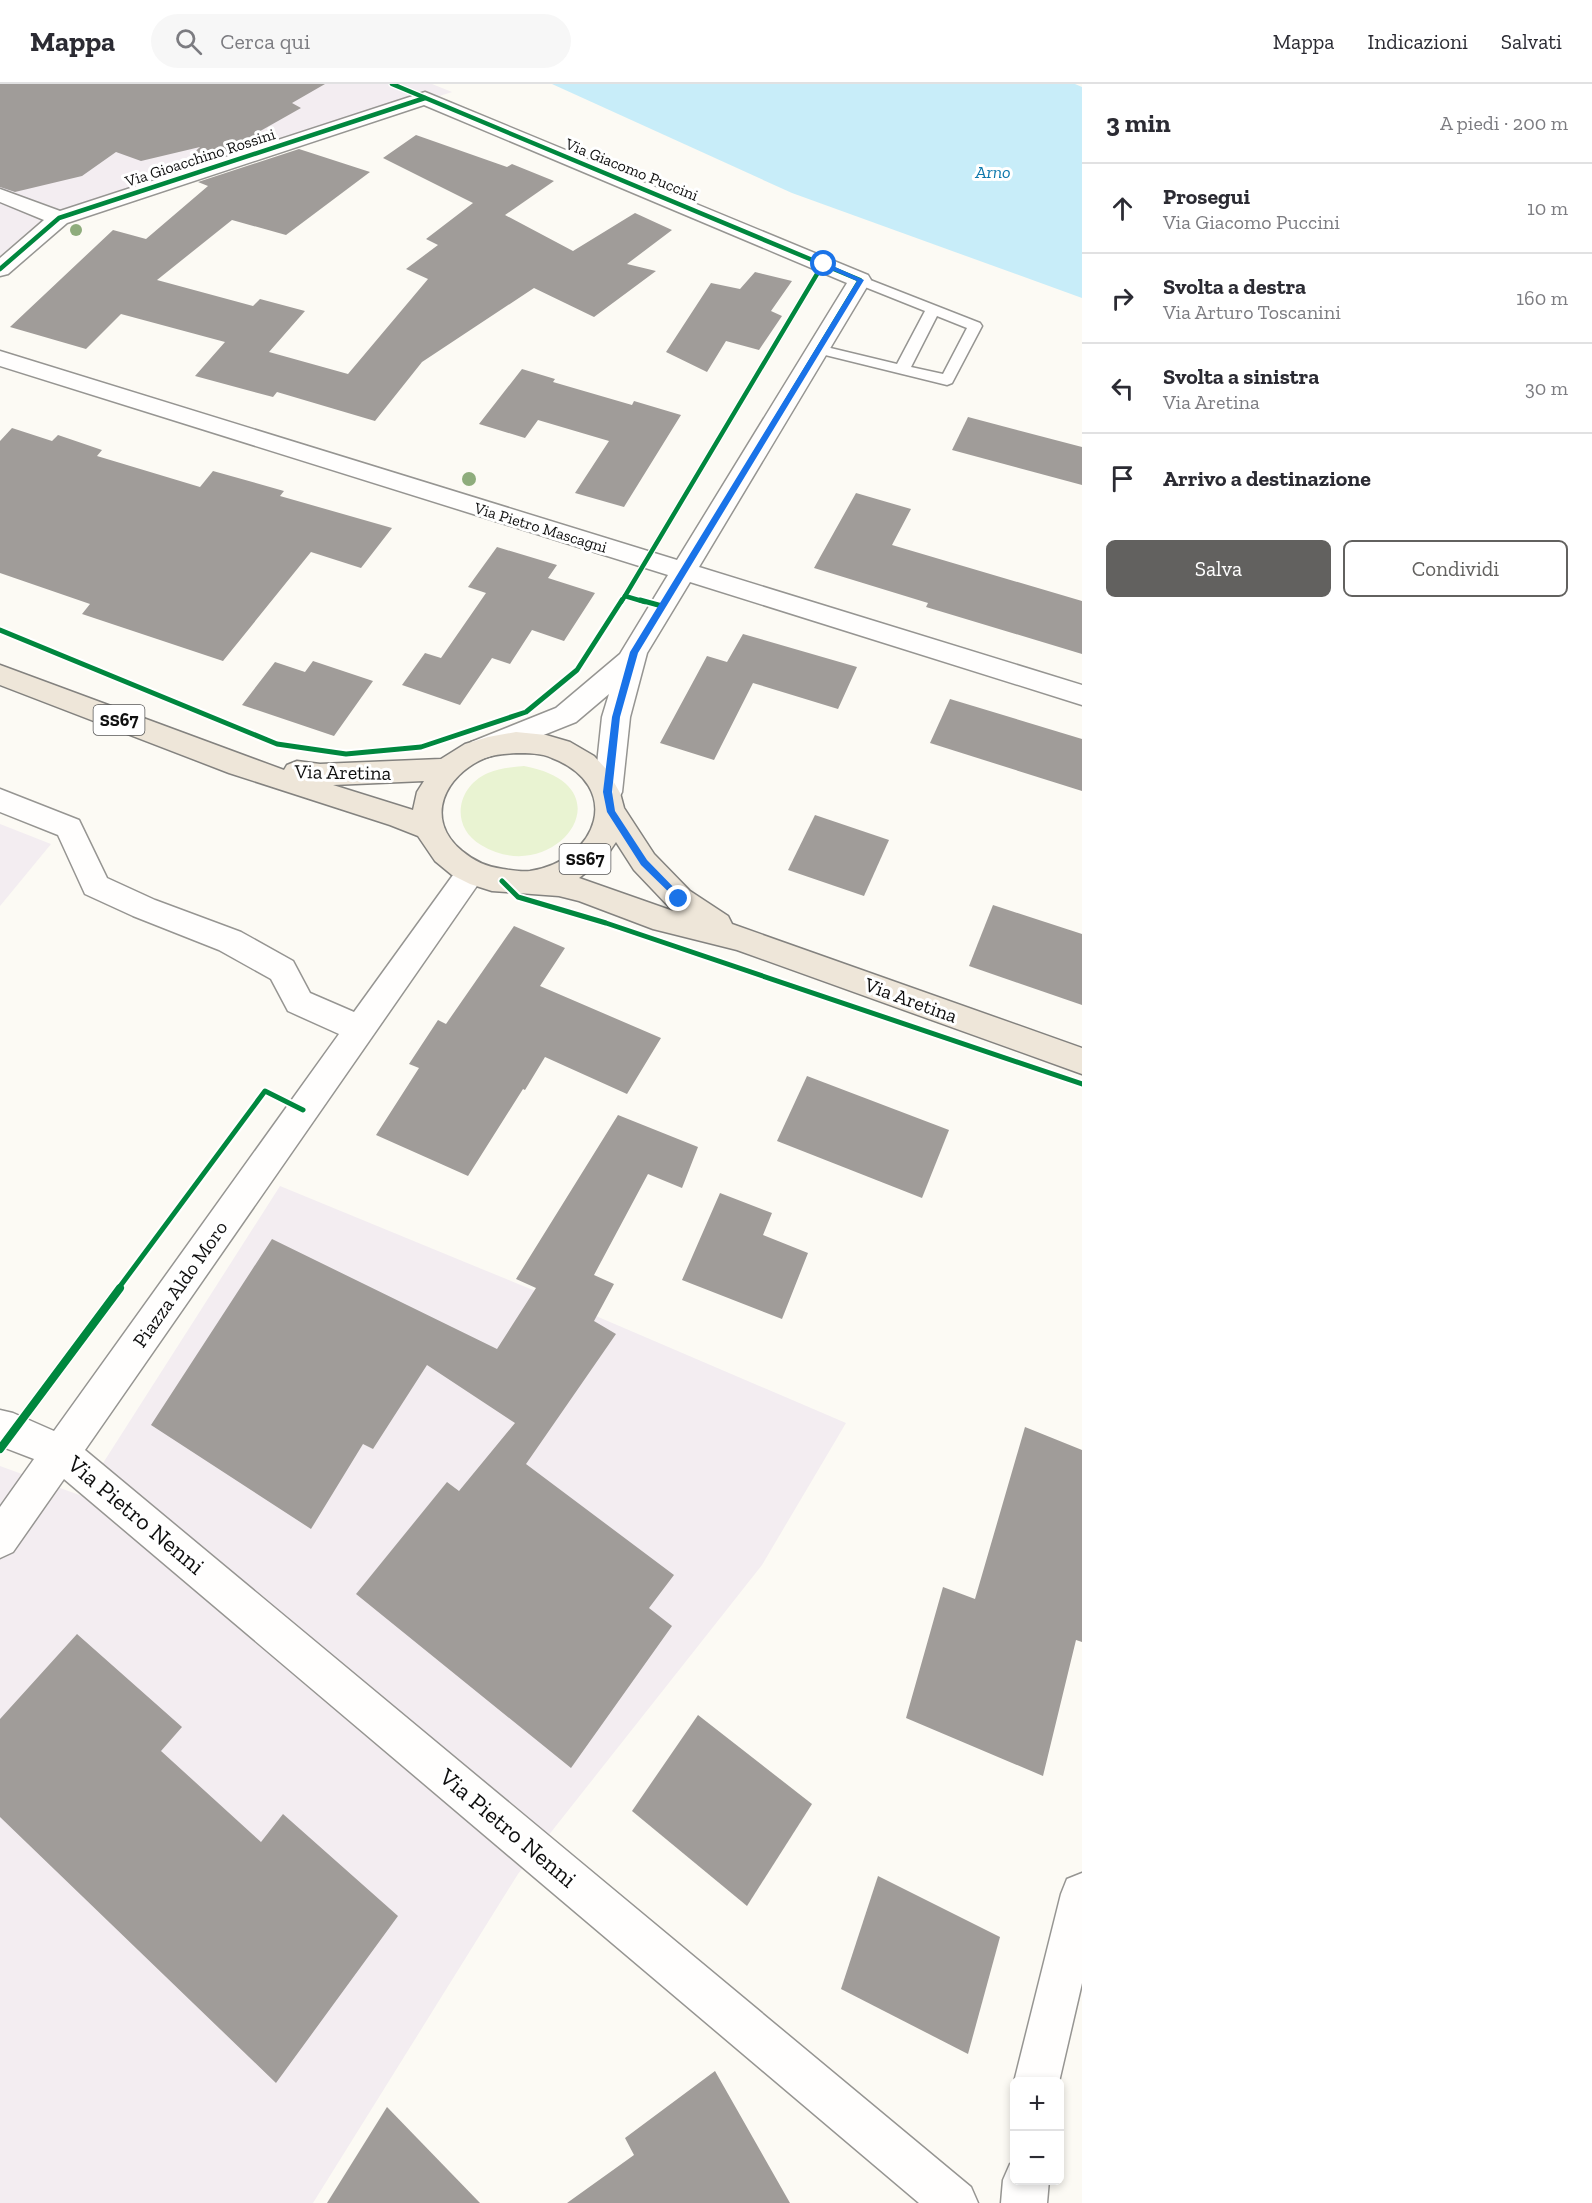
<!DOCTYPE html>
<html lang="it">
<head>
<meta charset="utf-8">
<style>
  :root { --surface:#fff; --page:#f7f7f7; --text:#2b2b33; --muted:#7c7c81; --line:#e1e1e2; --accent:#62615f }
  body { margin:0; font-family:"Zilla Slab",serif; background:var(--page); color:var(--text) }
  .controls { position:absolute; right:18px; bottom:18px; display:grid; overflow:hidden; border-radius:9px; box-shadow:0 3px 9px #0003 }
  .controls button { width:54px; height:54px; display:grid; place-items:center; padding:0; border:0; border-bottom:2px solid var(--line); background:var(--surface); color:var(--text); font:30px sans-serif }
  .stop { position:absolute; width:18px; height:18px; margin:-14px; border:4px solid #1a73e8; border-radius:50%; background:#fff }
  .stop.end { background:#1a73e8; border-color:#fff; box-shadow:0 2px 6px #0008 }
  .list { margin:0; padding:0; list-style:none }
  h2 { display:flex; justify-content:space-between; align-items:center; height:78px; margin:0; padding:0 24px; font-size:26px }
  h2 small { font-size:20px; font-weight:400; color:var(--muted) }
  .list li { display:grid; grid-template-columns:39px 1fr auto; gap:18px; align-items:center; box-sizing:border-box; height:90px; padding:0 24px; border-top:2px solid var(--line) }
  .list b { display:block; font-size:22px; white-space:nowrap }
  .list p { margin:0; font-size:20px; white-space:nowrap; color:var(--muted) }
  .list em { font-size:20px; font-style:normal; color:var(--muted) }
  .actions { display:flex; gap:12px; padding:18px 24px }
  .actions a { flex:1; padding:14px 0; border:2px solid var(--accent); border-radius:9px; text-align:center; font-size:21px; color:var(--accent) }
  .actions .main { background:var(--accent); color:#fff }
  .icon { flex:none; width:33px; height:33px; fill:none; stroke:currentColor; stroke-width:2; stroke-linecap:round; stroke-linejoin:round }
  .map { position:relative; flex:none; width:1082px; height:2119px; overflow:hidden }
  header { display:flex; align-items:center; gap:36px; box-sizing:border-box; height:84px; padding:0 30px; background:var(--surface); border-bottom:2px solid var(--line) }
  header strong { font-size:28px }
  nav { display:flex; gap:33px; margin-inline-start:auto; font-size:21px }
  .search { width:420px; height:54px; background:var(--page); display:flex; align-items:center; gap:15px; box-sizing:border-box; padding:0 21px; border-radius:33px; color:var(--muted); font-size:22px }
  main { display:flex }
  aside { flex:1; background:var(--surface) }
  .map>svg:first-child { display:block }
</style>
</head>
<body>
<header>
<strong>Mappa</strong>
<div class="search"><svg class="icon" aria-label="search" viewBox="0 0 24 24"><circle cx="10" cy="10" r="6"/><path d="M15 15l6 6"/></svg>Cerca qui</div>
<nav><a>Mappa</a><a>Indicazioni</a><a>Salvati</a></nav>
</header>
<main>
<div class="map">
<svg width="1082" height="2119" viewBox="0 0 1082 2119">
  <rect width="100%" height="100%" fill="#fcfaf4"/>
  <g fill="#f3edf1">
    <path d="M0 0H432L452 8 40 138 0 172Z"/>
    <path d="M0 740 51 760 0 822Z"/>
    <path d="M280 1102 596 1232 846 1339 762 1481 518 1790 313 2119H0V1382L82 1412Z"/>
  </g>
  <path fill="#e9f3d2" d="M524 682C633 702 554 806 481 761 450 743 456 703 488 689 500 684 512 683 524 682Z"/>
  <path fill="#c8edf9" d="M552 0H1075L1082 3V214L792 109Z"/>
  <g fill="#a09c99">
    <path d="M0 0H325L292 19 301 24 255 50 272 55 174 87 200 63 141 77 116 68 82 92 15 108 0 103Z"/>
    <path d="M416 51 507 83 512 80 554 97 505 131 573 167 635 129 672 146 627 180 656 187 594 233 534 204 422 278 375 337 277 308 273 313 195 292 225 258 121 230 86 265 10 243 113 146 146 155 208 102 198 98 299 65 370 88 286 151 232 136 157 196 253 222 260 215 305 227 269 268 348 290 428 195 406 185 438 161 426 155 473 119 383 74Z"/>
    <path d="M755 188 792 197 771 227 782 232 759 266 726 257 707 288 666 268 711 199 740 205Z"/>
    <path d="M522 285 555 295 553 298 632 321 634 317 681 331 624 423 575 409 609 357 538 336 525 354 479 340Z"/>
    <path d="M968 333 1082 363V401L952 366Z"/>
    <path d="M12 344 52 357 58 351 102 366 97 372 200 403 213 387 284 407 280 412 392 444 361 484 311 468 223 577 82 530 90 520 0 489V357Z"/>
    <path d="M856 409 911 425 892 461 1082 517V570L926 523 928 519 814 484Z"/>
    <path d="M497 463 557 481 548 494 595 509 564 557 532 546 510 580 492 574 460 621 402 601 425 569 441 574 486 509 468 503Z"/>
    <path d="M743 550 857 583 838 625 753 599 714 676 660 659 707 572 727 578Z"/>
    <path d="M313 577 373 597 334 652 242 621 275 578 305 588Z"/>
    <path d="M950 615 1082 655V707L930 659Z"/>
    <path d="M815 731 889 756 864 812 788 786Z"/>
    <path d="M993 821 1082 850V921L969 882Z"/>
    <path d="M514 842 565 864 540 902 661 954 627 1010 545 973 525 1006 523 1005 468 1092 376 1051 419 984 409 980 438 936 446 940Z"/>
    <path d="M807 992 949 1046 922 1114 777 1057Z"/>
    <path d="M618 1031 698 1063 682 1104 648 1090 594 1191 614 1200 594 1237 616 1250 526 1380 674 1491 649 1524 672 1542 571 1684 356 1510 447 1398 459 1407 515 1339 427 1281 373 1365 363 1360 311 1445 151 1341 272 1155 497 1265 536 1204 516 1195Z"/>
    <path d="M720 1109 772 1129 763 1151 808 1169 782 1235 682 1196Z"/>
    <path d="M1025 1343 1082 1366V1558L1076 1556 1043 1692 906 1634 943 1503 975 1515Z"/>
    <path d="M77 1550 182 1643 161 1667 261 1758 283 1730 398 1832 276 1999 0 1733V1635Z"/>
    <path d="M698 1631 812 1720 747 1822 632 1727Z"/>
    <path d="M878 1792 1000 1853 968 1970 841 1905Z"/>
    <path d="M715 1987 790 2119H567L634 2071 625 2054Z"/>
    <path d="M387 2023 480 2119H327Z"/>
  </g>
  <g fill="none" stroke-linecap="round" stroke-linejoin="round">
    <defs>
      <path id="service" d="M860 192 980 239 982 242 952 299 947 301 813 268 811 265 818 261 897 280 925 227 855 199 853 196ZM937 232 967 244 943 290 911 283Z"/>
      <g id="minor">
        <path d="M425 8 868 191 871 196 699 483 1082 601V621L690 498 647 569 630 633 622 708 618 716 608 719 598 716 594 708 602 633 609 610 576 638 491 672 481 675 471 672 467 665 471 658 556 624 620 570 668 491 0 282V267L677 476 847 199 424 21 67 139 8 190 0 192V174L44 136 0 118V105L60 127Z"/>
        <path d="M0 705 79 736 107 794 155 816 241 848 293 877 310 909 354 928 461 780 471 777 481 780 486 788 481 796 85 1366 971 2103 978 2119H919L64 1395 13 1468 0 1474V1423L34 1375 0 1362V1326L13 1329 54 1347 339 950 288 927 271 895 219 866 133 832 85 810 58 751 0 728Z"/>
        <path d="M1082 1789V1899L1059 1998H1014V2000V1998L1061 1810 1067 1795Z"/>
        <path d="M1014 2078V2096H1049L1047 2119H1001L1003 2096 1010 2080Z"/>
      </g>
      <path id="primary" d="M0 581 284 686 287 681 297 677 320 680 441 675 465 660 488 653 516 648 546 651 570 658 594 672 607 686 620 709 624 724 654 770 690 807 728 832 732 840 1082 964V990L737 866 653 845 579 817 559 812 492 807 470 800 452 791 435 777 418 752 390 741 229 689 0 601ZM516 669C528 669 541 669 552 674 624 702 599 776 530 787 522 788 511 786 503 785 486 783 474 777 462 767 423 735 445 691 485 674 495 670 506 670 516 669ZM424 697 417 708 413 726 333 701ZM616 758 634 786 673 827 579 794 605 774Z"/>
    </defs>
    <use href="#service" stroke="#969592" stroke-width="3"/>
    <use href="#minor" stroke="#969592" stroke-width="3"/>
    <use href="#primary" stroke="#83827f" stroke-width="3"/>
    <use href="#service" fill="#fffefd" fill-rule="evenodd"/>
    <use href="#minor" fill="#fffefd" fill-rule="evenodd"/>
    <use href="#primary" fill="#eee6d9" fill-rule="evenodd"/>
    <defs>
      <g id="cycleway-far2">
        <path d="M392 0 860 196 665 518"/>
        <path d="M0 185 59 134 425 14"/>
        <path d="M625 512 823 180"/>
        <path d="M621 518 625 512 645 518"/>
      </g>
      <g id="cycleway-far1">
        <path d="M640 516 662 522"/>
        <path d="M0 546 277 660 346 670 421 663 526 628 577 586 622 516"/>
        <path d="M608 708 616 633 634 569 666 516"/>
        <path d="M502 797 518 813 606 839 1082 1000"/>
        <path d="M118 1205 265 1007 303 1026"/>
      </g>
      <path id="cycleway" d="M0 1365 120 1204"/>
    </defs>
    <use href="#cycleway-far2" stroke="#fff" stroke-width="7"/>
    <use href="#cycleway-far1" stroke="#fff" stroke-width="9"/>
    <use href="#cycleway" stroke="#fff" stroke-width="11"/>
    <use href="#cycleway-far2" stroke="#00873e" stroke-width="4.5"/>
    <use href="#cycleway-far1" stroke="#00873e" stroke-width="5"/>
    <use href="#cycleway" stroke="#00873e" stroke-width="8"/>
  </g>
  <g fill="#8eac7c">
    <circle cx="76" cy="146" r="6"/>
    <circle cx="469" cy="395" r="7"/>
  </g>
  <path fill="#1a73e8" d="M824 178 864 196 638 569 620 633 612 708 615 727 647 776 682 812 683 815 679 818 641 781 607 728 603 708 612 633 630 568 857 197 821 181Z"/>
  <g text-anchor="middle" stroke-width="6" stroke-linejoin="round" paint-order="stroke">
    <g font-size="16" fill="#0f0f0f" stroke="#fff">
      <text transform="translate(200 73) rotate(-18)" y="6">Via Gioacchino Rossini</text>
      <text transform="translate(632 85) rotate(22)" y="6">Via Giacomo Puccini</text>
      <text transform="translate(541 443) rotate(17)" y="6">Via Pietro Mascagni</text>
    </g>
    <g font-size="18" font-style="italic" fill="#0d78ac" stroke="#fff">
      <text x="993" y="94">Arno</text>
    </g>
    <g fill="#fff" stroke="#575757" stroke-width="1.5">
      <rect x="93.5" y="621" width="51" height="30" rx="4.5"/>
      <rect x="559.5" y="760" width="51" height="30" rx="4.5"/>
    </g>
    <g font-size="18" font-weight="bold" fill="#0f0f0f">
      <text x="119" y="642">SS67</text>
      <text x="585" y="781">SS67</text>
    </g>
    <g font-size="20" fill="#0f0f0f" stroke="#fff">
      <text transform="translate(343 688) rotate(1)" y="7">Via Aretina</text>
      <text transform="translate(911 916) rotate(20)" y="7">Via Aretina</text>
      <text transform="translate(180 1200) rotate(-55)" y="7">Piazza Aldo Moro</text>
    </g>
    <g font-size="24" fill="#0f0f0f" stroke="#fff">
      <text transform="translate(136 1431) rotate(40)" y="8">Via Pietro Nenni</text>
      <text transform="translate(508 1744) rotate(40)" y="8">Via Pietro Nenni</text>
    </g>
  </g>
</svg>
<div class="controls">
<button>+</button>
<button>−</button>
</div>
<div class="stop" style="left:824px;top:180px"></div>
<div class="stop end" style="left:679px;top:815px"></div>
</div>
<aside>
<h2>3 min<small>A piedi · 200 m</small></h2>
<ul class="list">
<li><svg class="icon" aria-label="ahead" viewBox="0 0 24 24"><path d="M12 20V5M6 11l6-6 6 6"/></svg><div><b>Prosegui</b><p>Via Giacomo Puccini</p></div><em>10 m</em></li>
<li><svg class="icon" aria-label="right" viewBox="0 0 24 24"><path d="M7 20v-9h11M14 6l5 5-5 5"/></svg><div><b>Svolta a destra</b><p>Via Arturo Toscanini</p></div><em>160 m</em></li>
<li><svg class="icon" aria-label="left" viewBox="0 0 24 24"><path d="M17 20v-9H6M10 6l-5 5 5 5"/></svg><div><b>Svolta a sinistra</b><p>Via Aretina</p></div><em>30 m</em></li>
<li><svg class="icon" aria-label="arrive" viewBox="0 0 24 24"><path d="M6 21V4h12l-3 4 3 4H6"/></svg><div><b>Arrivo a destinazione</b></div></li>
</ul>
<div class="actions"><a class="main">Salva</a><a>Condividi</a></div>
</aside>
</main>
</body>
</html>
